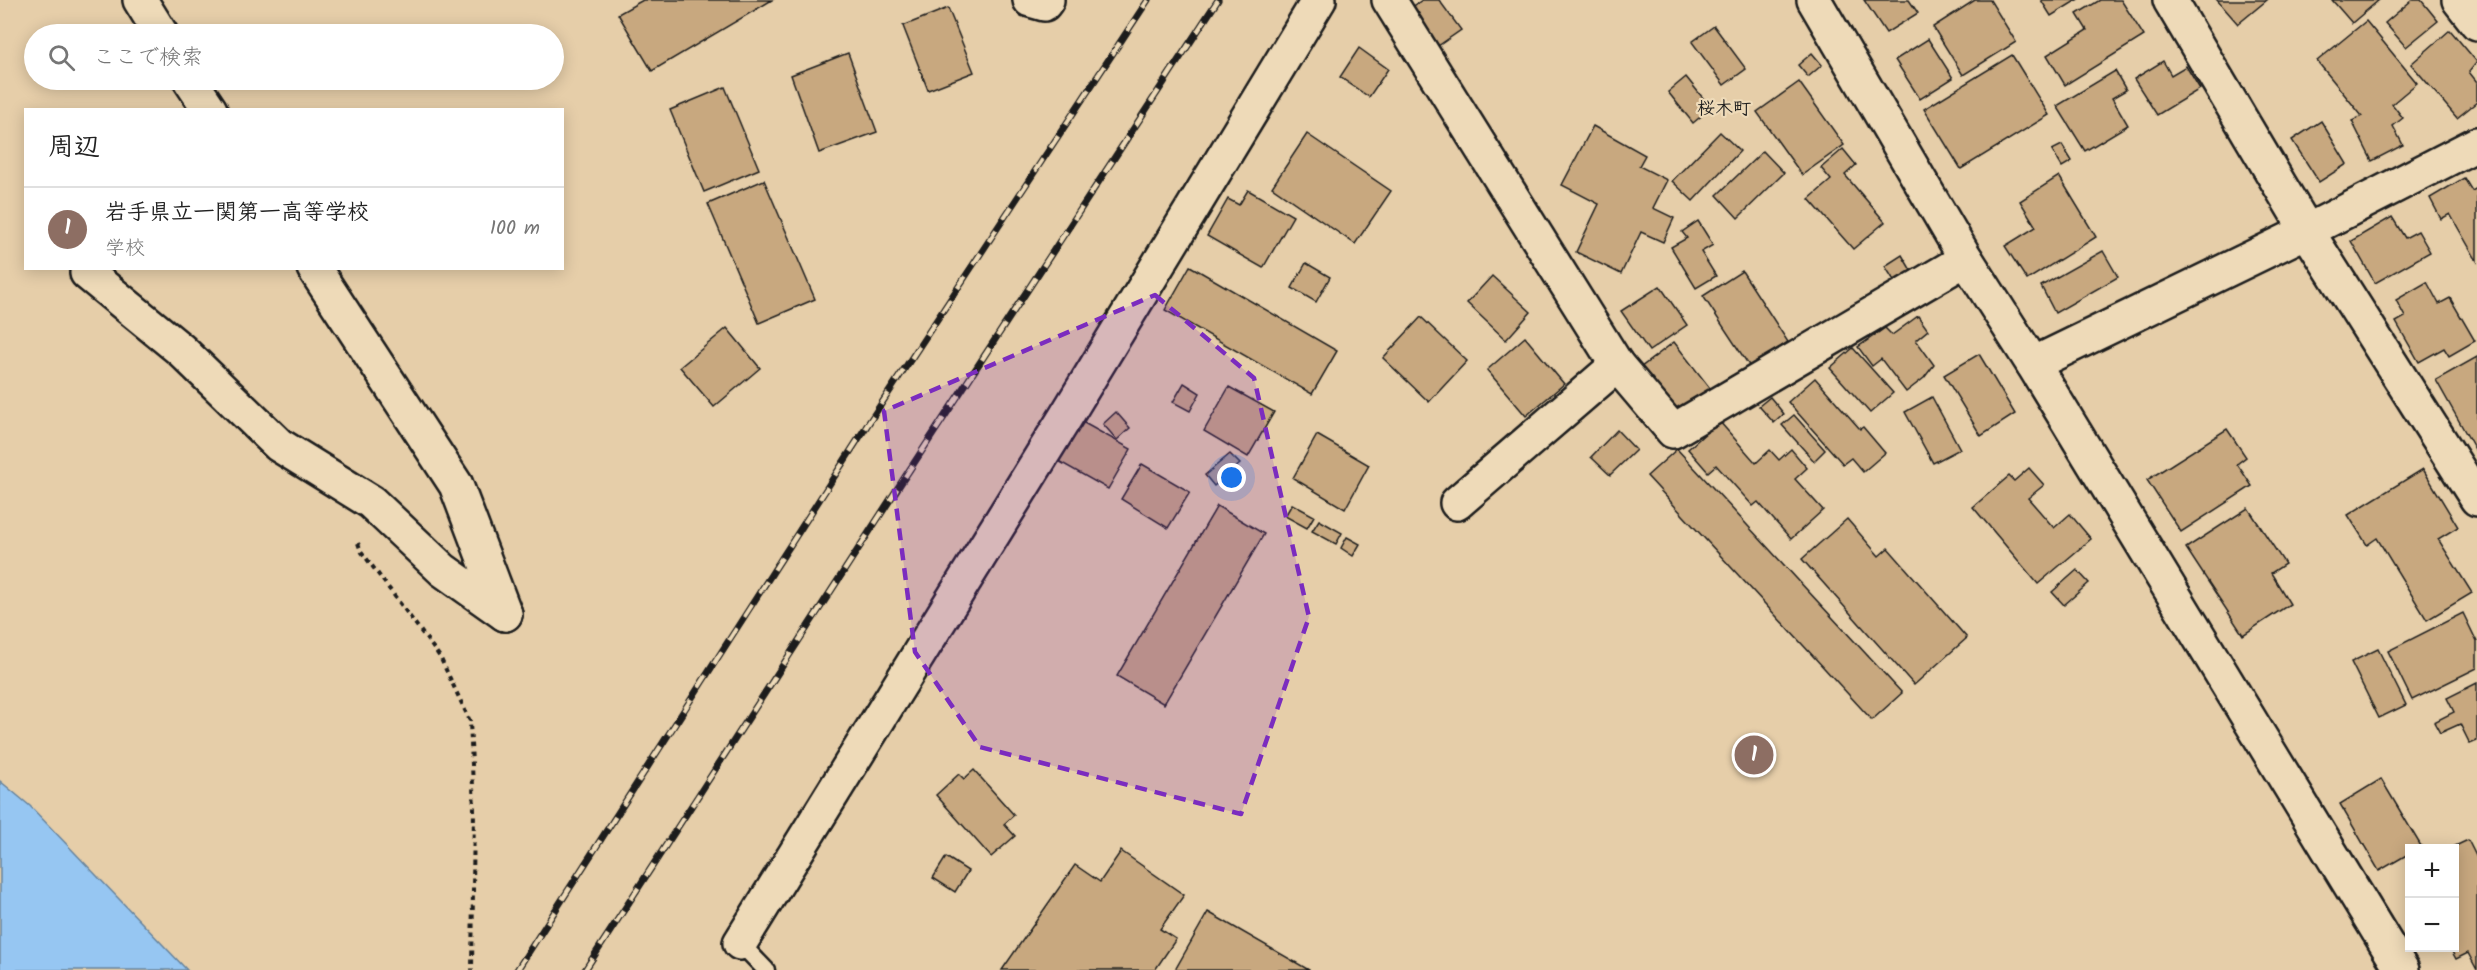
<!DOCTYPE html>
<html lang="ja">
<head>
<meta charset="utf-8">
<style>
  :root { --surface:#fff; --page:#f6f6f6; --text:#222; --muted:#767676; --line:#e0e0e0; --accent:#2563eb }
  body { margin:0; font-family:Kalam,"Klee One",sans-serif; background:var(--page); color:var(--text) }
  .controls { position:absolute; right:18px; bottom:18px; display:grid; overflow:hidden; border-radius:0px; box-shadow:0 3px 15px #0003 }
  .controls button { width:54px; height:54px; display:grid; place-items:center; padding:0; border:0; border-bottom:2px solid var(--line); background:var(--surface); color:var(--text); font:30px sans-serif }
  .you { position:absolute; left:1232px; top:478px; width:21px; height:21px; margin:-15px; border:4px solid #fff; border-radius:50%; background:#1a73e8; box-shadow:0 0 0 9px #1a73e833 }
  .badge { display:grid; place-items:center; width:39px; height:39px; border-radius:50%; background:var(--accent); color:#fff; font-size:20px; font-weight:700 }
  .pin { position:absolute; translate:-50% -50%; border:3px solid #fff; box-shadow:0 2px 6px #0006 }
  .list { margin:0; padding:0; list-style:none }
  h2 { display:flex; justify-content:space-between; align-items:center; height:78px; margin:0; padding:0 24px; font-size:26px }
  h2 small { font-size:20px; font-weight:400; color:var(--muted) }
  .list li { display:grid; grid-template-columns:39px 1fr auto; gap:18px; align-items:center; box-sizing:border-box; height:84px; padding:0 24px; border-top:2px solid var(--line) }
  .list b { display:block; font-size:22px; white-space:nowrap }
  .list p { margin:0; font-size:20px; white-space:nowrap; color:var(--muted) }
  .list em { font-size:20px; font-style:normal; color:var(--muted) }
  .icon { flex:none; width:33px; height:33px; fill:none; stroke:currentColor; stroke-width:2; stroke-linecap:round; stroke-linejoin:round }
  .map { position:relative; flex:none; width:2477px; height:970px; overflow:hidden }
  .search { position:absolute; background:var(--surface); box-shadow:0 3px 15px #0003; left:24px; top:24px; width:540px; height:66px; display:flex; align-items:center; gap:15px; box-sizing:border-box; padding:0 21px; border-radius:33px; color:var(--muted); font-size:22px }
  .panel { position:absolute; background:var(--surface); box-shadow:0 3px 15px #0003; left:24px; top:108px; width:540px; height:162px; border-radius:0px }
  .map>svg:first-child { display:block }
</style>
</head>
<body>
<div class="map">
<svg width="2477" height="970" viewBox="0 0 2477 970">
  <rect width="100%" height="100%" fill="#e6cea9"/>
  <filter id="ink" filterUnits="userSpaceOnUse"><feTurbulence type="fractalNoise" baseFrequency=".0167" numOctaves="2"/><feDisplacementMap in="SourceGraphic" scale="12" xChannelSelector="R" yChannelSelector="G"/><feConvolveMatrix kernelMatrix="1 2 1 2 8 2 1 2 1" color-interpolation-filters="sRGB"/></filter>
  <g filter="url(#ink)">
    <path fill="#96c6f2" stroke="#65829c" stroke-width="1.5" d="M0 781 30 806 187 970H0Z"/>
    <g fill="#c8a87f" stroke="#1c1c1c" stroke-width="1.5">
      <path d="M643 0H772L652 71 618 14Z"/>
      <path d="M1422 0H1439L1461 30 1438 46 1411 8Z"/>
      <path d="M1864 0H1909L1918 13 1886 33Z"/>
      <path d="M1975 0H1990L2016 42 1963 75 1933 27Z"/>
      <path d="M2041 0H2077L2051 16Z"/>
      <path d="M2100 0H2121L2144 36 2065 85 2047 55 2087 30 2077 14Z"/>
      <path d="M2217 0H2267L2238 24Z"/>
      <path d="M2332 0H2379L2352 23Z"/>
      <path d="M2412 0H2421L2438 21 2406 47 2385 23Z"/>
      <path d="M948 8 974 72 928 90 903 26Z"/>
      <path d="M2366 21 2417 83 2392 104 2403 118 2393 126 2403 145 2372 161 2352 121 2362 116 2317 61Z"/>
      <path d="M1714 26 1746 69 1724 85 1692 42Z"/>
      <path d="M2450 30 2477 62 2469 72 2477 82V102L2457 118 2411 64Z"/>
      <path d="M1928 39 1953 78 1920 99 1895 60Z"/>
      <path d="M1359 48 1388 69 1369 97 1340 77Z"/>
      <path d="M848 53 877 132 819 153 791 75Z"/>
      <path d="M1812 53 1822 65 1808 77 1798 65Z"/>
      <path d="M2012 55 2049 115 1961 169 1924 109Z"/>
      <path d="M2163 61 2171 75 2186 66 2200 89 2157 115 2134 79Z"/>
      <path d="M2115 71 2126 90 2112 98 2128 125 2085 151 2057 106Z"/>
      <path d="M1686 77 1711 108 1693 123 1668 92Z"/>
      <path d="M1799 82 1844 145 1802 175 1757 112Z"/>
      <path d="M725 87 759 169 704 192 670 110Z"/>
      <path d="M2321 121 2347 164 2319 182 2292 140Z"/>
      <path d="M1593 126 1645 155 1639 166 1667 180 1653 208 1674 218 1663 242 1641 232 1621 274 1576 252 1599 204 1562 185Z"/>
      <path d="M1720 132 1740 151 1693 201 1672 181Z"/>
      <path d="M1307 134 1391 191 1355 244 1272 187Z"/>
      <path d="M2062 145 2072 161 2062 167 2052 150Z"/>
      <path d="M1843 149 1856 165 1845 175 1885 222 1853 249 1809 199 1831 180 1821 168Z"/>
      <path d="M1763 151 1784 173 1738 218 1717 195Z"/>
      <path d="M2059 176 2096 237 2027 280 2005 246 2036 227 2020 201Z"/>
      <path d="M2464 178 2472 191 2477 188V261L2450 214 2441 219 2430 198Z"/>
      <path d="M764 180 815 299 759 323 708 204Z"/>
      <path d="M1248 190 1293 216 1263 268 1207 236 1228 199 1239 205Z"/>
      <path d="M2392 217 2405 238 2418 231 2430 252 2375 283 2351 241Z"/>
      <path d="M1698 221 1713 245 1701 252 1716 276 1696 288 1671 247 1687 238 1682 232Z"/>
      <path d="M2103 251 2118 277 2055 313 2041 286Z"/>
      <path d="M1902 255 1912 272 1895 282 1885 266Z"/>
      <path d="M1306 263 1330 277 1316 302 1292 288Z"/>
      <path d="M1190 266 1337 351 1312 394 1165 310Z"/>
      <path d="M1742 271 1788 342 1750 367 1703 296Z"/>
      <path d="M1492 276 1531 312 1506 340 1467 303Z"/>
      <path d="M2427 282 2439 304 2450 298 2475 341 2449 356 2444 348 2419 362 2396 322 2405 317 2396 300Z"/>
      <path d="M1660 286 1687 325 1649 351 1621 311Z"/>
      <path d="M1918 316 1928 330 1916 340 1934 365 1924 378 1906 392 1881 359 1872 366 1858 347 1885 328 1892 335Z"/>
      <path d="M1421 317 1467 361 1429 402 1383 358Z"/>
      <path d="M727 328 760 368 714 407 680 367Z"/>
      <path d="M1525 337 1564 384 1526 416 1487 370Z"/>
      <path d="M1674 342 1717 397 1684 423 1640 368Z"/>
      <path d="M1853 348 1893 393 1870 413 1830 368Z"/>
      <path d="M1979 354 2015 414 1981 436 1944 375Z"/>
      <path d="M2477 357V453L2436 380Z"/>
      <path d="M1815 378 1860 429 1863 427 1885 453 1863 472 1851 458 1843 464 1788 402Z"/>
      <path d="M1184 383 1200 393 1190 411 1173 402Z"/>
      <path d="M1229 387 1274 412 1248 457 1204 431Z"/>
      <path d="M1770 397 1784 414 1774 423 1759 406Z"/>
      <path d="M1932 397 1960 449 1933 463 1905 412Z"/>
      <path d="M1116 412 1130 428 1117 440 1103 424Z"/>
      <path d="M1794 415 1825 450 1814 461 1782 425Z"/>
      <path d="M1075 418 1131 449 1108 489 1053 458Z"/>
      <path d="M1719 421 1756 463 1770 450 1779 460 1791 449 1807 468 1795 479 1823 510 1791 539 1758 502 1753 506 1716 465 1708 472 1688 449Z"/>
      <path d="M2227 429 2246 457 2237 464 2252 486 2181 532 2147 480Z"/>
      <path d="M1617 430 1636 450 1610 475 1591 457Z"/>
      <path d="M1317 435 1369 465 1345 509 1293 478Z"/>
      <path d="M1677 449 1902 693 1872 720 1647 476Z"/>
      <path d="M1230 454 1240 464 1214 486 1205 475Z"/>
      <path d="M1142 464 1190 492 1168 528 1121 499Z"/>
      <path d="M2029 468 2044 485 2028 498 2054 528 2070 514 2091 539 2038 584 1973 507 2009 476 2014 481Z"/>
      <path d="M2423 469 2458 527 2438 539 2472 593 2427 620 2377 538 2367 545 2348 515Z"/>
      <path d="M1292 504 1314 516 1307 528 1285 516Z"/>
      <path d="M1217 506 1264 534 1164 704 1117 676Z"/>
      <path d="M2248 508 2285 564 2271 573 2290 604 2243 635 2186 548Z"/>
      <path d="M1847 519 1879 556 1888 548 1967 638 1914 685 1802 559Z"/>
      <path d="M1319 520 1342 533 1336 544 1312 531Z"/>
      <path d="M1347 537 1360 544 1353 556 1341 548Z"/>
      <path d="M2077 570 2089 583 2064 605 2052 592Z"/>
      <path d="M2463 613 2477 642V668L2412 700 2388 651Z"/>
      <path d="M2378 649 2406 705 2379 718 2351 662Z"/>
      <path d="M2477 683V741L2470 744 2460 724 2440 733 2434 722 2454 712 2447 698Z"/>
      <path d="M974 770 1014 815 1004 824 1015 836 991 857 936 795 959 774 964 779Z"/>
      <path d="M2381 779 2421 846 2410 848V853L2379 871 2340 804Z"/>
      <path d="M2468 840 2477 858V970L2468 953 2456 959 2450 948H2454V848H2451Z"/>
      <path d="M1121 851 1184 895 1160 929 1176 939 1155 970H1002L1075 865 1100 882Z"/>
      <path d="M946 857 968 871 955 892 933 878Z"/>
      <path d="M1208 912 1309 970H1175Z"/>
    </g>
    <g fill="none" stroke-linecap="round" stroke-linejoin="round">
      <defs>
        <path id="service" d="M740 943 766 970"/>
        <g id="minor">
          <path d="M140 0 161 34"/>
          <path d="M1030 0 1044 4 1047 0"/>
          <path d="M1389 0 1617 365 1673 431 1966 259"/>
          <path d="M2170 0 2307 231 2477 499"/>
          <path d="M2459 0 2477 23"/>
          <path d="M190 80 210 110"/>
          <path d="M314 268 456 485 505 614"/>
          <path d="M87 273 181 350 279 445 371 502 443 570 505 614"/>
          <path d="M2033 364 2307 231 2477 144"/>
          <path d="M1457 503 1617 365"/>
          <path d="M740 943 1065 418 1319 0"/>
        </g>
        <path id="tertiary" d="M1814 0 1966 259 2033 364 2402 970"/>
      </defs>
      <use href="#service" stroke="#1c1c1c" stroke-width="21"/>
      <use href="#minor" stroke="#1c1c1c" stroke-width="38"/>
      <use href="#tertiary" stroke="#1c1c1c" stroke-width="38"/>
      <path stroke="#1c1c1c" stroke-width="4" stroke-dasharray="4.5 4.5" stroke-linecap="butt" d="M358 543 361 551 440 657 470 721 474 809 472 970"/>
      <use href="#service" stroke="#eedab8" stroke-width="16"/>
      <use href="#minor" stroke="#eedab8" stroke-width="33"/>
      <use href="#tertiary" stroke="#eedab8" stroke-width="33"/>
      <defs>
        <g id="rail">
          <path d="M517 970 868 424 1148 0"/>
          <path d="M585 970 914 463 1218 0"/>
        </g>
      </defs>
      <use href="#rail" stroke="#1c1c1c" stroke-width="7"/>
      <use href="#rail" stroke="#eedab8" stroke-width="4.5" stroke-dasharray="14" stroke-linecap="butt"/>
    </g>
  </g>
  <path fill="#7b2cbf" fill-opacity="0.2" stroke="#7b2cbf" stroke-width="4.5" stroke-dasharray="12 8" stroke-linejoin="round" d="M1155 295 1254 378 1309 617 1241 814 980 747 915 652 884 411Z"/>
  <g text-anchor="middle" stroke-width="4.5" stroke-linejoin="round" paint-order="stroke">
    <g font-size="18" font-weight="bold" fill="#1c1c1c" stroke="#eedab8">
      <text x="1724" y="114">桜木町</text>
    </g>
  </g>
</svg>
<div class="controls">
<button>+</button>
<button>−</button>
</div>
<div class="you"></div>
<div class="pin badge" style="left:1754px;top:755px;background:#8d6e63">1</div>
<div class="search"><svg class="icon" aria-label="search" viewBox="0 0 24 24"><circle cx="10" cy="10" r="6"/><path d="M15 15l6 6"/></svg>ここで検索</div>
<section class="panel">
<h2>周辺<small></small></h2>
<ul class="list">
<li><span class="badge" style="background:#8d6e63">1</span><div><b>岩手県立一関第一高等学校</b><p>学校</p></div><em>100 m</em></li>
</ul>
</section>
</div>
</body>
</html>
